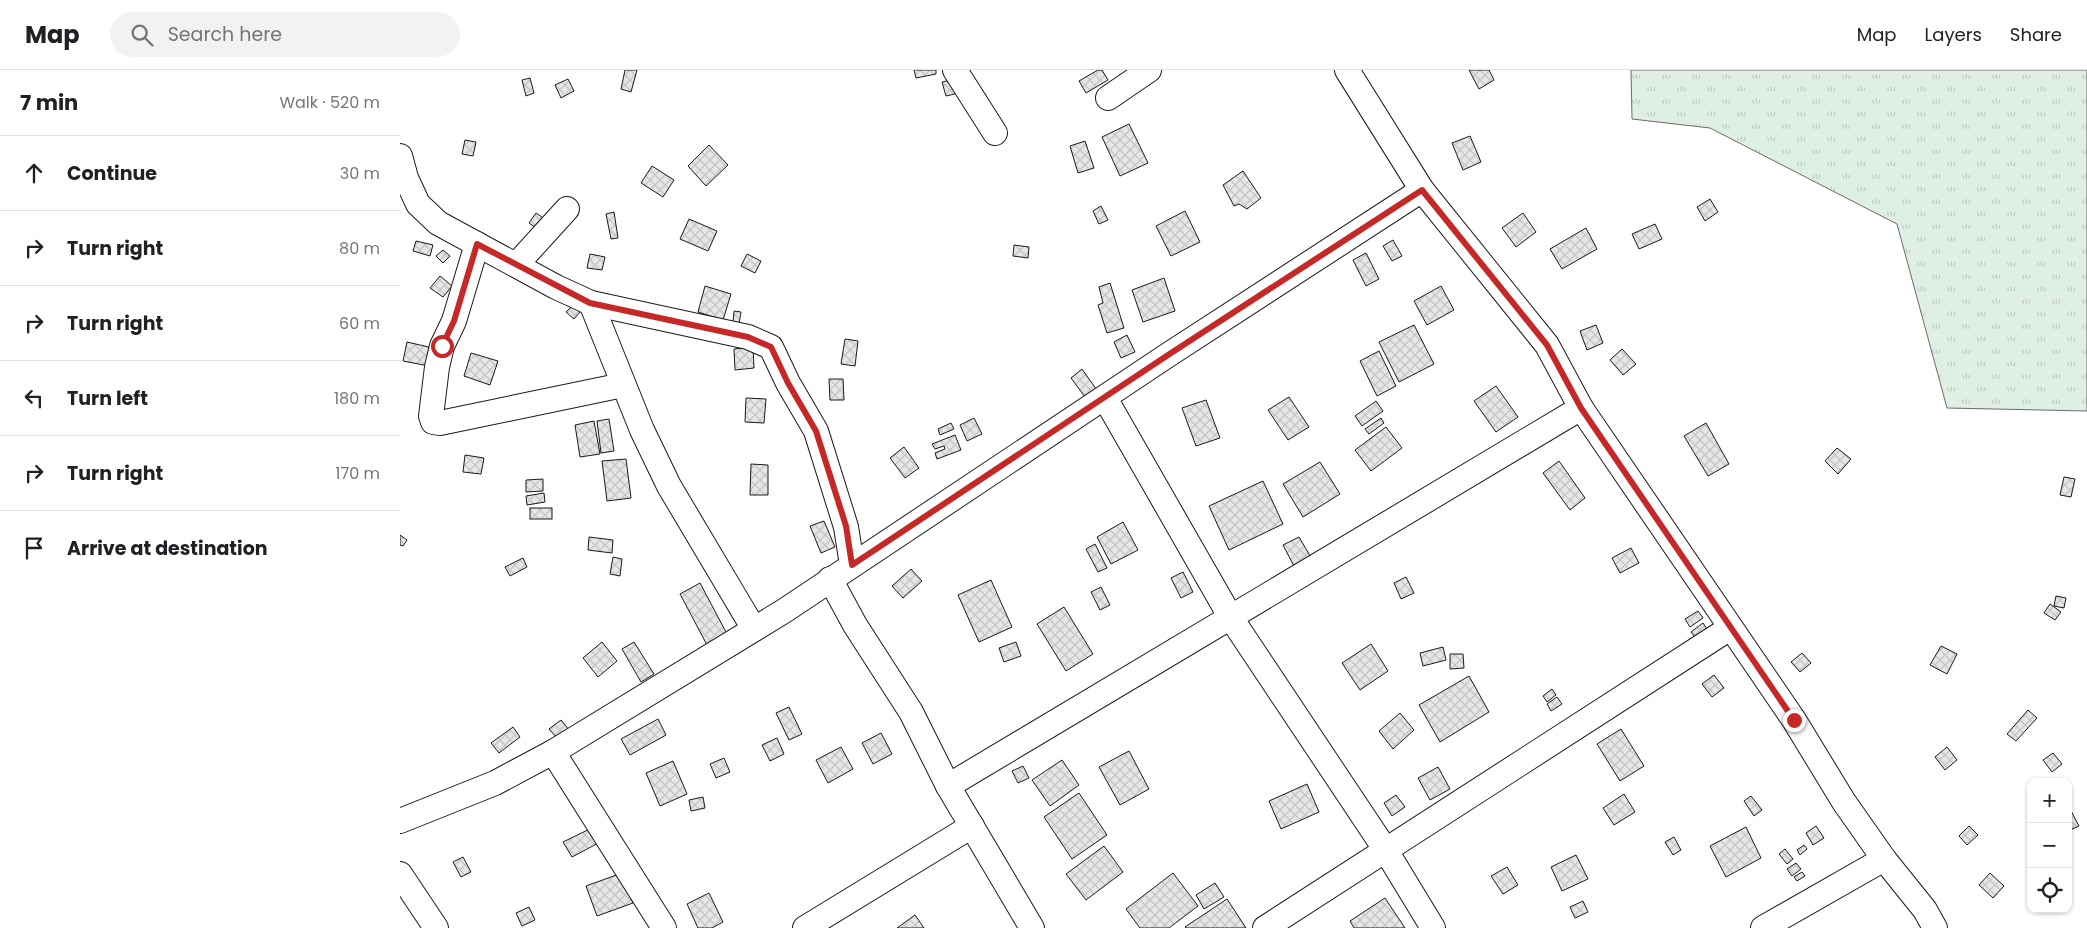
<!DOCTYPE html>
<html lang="en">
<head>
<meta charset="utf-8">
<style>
  :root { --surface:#fff; --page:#f2f2f2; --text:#202124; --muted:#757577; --line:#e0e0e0 }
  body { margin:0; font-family:Poppins,sans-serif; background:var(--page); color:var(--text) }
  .controls { position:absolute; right:15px; bottom:15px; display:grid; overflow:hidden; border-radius:10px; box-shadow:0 1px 4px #0004 }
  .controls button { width:45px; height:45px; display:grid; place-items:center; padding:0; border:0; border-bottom:1px solid var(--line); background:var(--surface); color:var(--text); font:25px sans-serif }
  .stop { position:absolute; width:15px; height:15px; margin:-11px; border:4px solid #c62828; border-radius:50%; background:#fff }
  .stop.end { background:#c62828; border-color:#fff; box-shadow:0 1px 5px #0008 }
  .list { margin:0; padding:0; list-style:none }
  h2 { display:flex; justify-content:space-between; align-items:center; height:65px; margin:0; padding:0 20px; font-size:21px }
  h2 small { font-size:16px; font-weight:400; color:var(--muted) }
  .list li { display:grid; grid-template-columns:32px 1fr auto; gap:15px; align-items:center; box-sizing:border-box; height:75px; padding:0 20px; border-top:1px solid var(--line) }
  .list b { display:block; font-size:19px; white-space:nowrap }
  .list em { font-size:16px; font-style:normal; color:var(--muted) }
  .icon { flex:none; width:28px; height:28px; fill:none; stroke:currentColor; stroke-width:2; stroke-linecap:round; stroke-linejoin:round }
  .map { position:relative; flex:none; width:1687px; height:858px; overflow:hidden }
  header { display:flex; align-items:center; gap:30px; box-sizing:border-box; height:70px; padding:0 25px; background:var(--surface); border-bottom:1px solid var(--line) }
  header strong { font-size:24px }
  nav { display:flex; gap:28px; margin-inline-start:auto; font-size:18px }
  .search { width:350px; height:45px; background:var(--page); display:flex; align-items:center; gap:12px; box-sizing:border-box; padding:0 18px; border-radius:28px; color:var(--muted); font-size:19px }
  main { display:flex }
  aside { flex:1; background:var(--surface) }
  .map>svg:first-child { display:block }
</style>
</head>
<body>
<header>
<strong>Map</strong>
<div class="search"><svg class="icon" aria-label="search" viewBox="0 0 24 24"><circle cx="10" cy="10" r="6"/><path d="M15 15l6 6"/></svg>Search here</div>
<nav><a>Map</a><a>Layers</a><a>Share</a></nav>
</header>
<main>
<aside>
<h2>7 min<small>Walk · 520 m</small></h2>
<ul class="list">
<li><svg class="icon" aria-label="ahead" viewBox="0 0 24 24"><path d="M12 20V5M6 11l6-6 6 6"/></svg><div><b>Continue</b></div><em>30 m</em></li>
<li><svg class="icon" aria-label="right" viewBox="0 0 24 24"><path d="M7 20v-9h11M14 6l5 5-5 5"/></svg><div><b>Turn right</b></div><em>80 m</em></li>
<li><svg class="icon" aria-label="right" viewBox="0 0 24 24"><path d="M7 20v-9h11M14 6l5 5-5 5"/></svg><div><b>Turn right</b></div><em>60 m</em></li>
<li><svg class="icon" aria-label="left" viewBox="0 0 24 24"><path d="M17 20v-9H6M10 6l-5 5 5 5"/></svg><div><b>Turn left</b></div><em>180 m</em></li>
<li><svg class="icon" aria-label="right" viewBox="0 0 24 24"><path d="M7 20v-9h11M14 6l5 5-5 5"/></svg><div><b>Turn right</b></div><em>170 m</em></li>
<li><svg class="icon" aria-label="arrive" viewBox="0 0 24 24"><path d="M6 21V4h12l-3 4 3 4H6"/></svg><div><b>Arrive at destination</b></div></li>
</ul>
</aside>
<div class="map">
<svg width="1687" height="858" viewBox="0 0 1687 858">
  <defs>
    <pattern id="grass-tufts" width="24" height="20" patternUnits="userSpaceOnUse" patternTransform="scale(1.25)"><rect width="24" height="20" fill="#e0efe3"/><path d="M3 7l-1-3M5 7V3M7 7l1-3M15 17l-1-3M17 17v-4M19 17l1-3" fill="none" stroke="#c0ccc2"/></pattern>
    <pattern id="building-cross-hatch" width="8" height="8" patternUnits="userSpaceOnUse" patternTransform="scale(1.25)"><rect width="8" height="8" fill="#e6e6e6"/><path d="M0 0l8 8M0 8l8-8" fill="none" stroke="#c5c5c5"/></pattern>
  </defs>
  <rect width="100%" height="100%" fill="#fff"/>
  <path fill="url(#grass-tufts)" stroke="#6a6a6a" d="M1231 0H1687V341L1547 338 1497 154 1310 58 1232 49Z"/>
  <g fill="url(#building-cross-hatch)" stroke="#1a1a1a">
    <path d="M225 0H237L231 22 221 19Z"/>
    <path d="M514 0H536V4L516 8Z"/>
    <path d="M698 0H702L708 10 686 23 679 11Z"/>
    <path d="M1069 0H1089L1094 10 1079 19Z"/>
    <path d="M130 8 134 23 126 26 122 10Z"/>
    <path d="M168 9 174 21 161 28 155 15Z"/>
    <path d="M555 9 559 23 546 26 542 12Z"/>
    <path d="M729 54 748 93 720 106 702 67Z"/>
    <path d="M1070 66 1081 92 1063 100 1052 73Z"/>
    <path d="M65 70 76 72 73 86 62 84Z"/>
    <path d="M685 71 694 98 678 103 670 76Z"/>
    <path d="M309 75 328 95 306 116 288 96Z"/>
    <path d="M252 96 274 110 263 127 241 113Z"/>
    <path d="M843 101 861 128 847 139 839 134 834 136 823 115Z"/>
    <path d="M1310 129 1318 142 1305 151 1297 137Z"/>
    <path d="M701 136 708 150 699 154 693 141Z"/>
    <path d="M785 141 800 172 771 186 756 156Z"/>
    <path d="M214 142 218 168 211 169 206 144Z"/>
    <path d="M136 143 146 150 139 160 129 153Z"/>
    <path d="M1123 143 1136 162 1116 177 1102 158Z"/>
    <path d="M289 149 317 161 308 181 280 169Z"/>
    <path d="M1255 154 1262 169 1239 179 1232 164Z"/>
    <path d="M1186 158 1197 179 1162 199 1150 179Z"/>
    <path d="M993 170 1002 186 992 191 983 176Z"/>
    <path d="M16 171 33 175 30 186 13 181Z"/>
    <path d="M614 175 629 177 628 188 613 186Z"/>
    <path d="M43 180 50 186 43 193 36 186Z"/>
    <path d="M966 183 979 209 966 216 953 190Z"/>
    <path d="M190 184 205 187 202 200 187 198Z"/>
    <path d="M347 184 361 191 355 203 341 196Z"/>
    <path d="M40 206 52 216 43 227 30 218Z"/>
    <path d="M764 208 775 241 743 252 732 220Z"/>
    <path d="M710 213 724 258 707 263 698 235 703 233 699 217Z"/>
    <path d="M305 216 331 224 323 250 298 242Z"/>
    <path d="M1041 216 1054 240 1027 255 1014 231Z"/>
    <path d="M173 235 180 242 174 249 166 242Z"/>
    <path d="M334 241 341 242 339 254 333 253Z"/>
    <path d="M1014 255 1034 294 999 312 979 272Z"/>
    <path d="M1196 255 1203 273 1187 280 1180 261Z"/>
    <path d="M727 265 735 282 721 288 714 272Z"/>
    <path d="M445 269 458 271 455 296 441 294Z"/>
    <path d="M7 272 33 278 29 296 3 291Z"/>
    <path d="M353 277 354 298 335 300 334 279Z"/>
    <path d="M1222 279 1236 294 1223 305 1210 290Z"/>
    <path d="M979 281 996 316 977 326 960 291Z"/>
    <path d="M71 283 98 291 90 315 64 306Z"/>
    <path d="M682 299 699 323 688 331 671 308Z"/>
    <path d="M429 309H443L444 330H430Z"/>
    <path d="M1096 316 1118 347 1096 362 1074 331Z"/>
    <path d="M889 327 909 357 888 370 868 340Z"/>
    <path d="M346 328 366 329 364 353 345 352Z"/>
    <path d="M806 330 820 368 796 376 782 338Z"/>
    <path d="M976 331 983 341 962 356 955 346Z"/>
    <path d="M574 348 582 364 567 371 560 355Z"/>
    <path d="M981 348 984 353 969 364 965 359Z"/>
    <path d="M209 349 214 381 201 383 197 351Z"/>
    <path d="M194 351 200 384 180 387 175 355Z"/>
    <path d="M551 353 554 359 540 365 538 359Z"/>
    <path d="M1306 353 1329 394 1308 406 1284 366Z"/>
    <path d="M986 357 1002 378 971 401 955 380Z"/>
    <path d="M555 365 561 380 537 389 535 383 545 379 544 376 535 379 532 374Z"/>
    <path d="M504 377 519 398 505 408 490 388Z"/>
    <path d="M1437 378 1451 389 1438 404 1425 391Z"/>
    <path d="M65 385 84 388 81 404 63 402Z"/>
    <path d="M226 389 231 428 207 431 202 391Z"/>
    <path d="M1159 391 1185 428 1170 440 1143 403Z"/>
    <path d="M920 392 940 424 903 447 883 414Z"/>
    <path d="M351 394 368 395V425H350Z"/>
    <path d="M1664 407 1675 409 1671 427 1660 425Z"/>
    <path d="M143 409V421L126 422V410Z"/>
    <path d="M863 411 883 454 829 480 809 436Z"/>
    <path d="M144 423 145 432 127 435 126 426Z"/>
    <rect x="130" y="438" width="22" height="11"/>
    <path d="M424 451 435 477 421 483 410 456Z"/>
    <path d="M723 452 738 480 711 494 697 467Z"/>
    <path d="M0 465 7 470 3 476 0 475Z"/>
    <path d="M189 467 213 470 212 483 188 480Z"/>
    <path d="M899 467 913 491 896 500 883 475Z"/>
    <path d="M695 474 707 498 698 502 686 479Z"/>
    <path d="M1231 478 1239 493 1220 503 1212 488Z"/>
    <path d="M213 487 222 489 220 506 210 504Z"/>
    <path d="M123 488 127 497 110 506 105 497Z"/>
    <path d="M511 499 522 511 503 528 492 516Z"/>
    <path d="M783 502 793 522 781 528 771 508Z"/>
    <path d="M1006 507 1014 523 1001 529 994 513Z"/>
    <path d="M591 510 612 557 579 572 558 525Z"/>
    <path d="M300 513 327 564 307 575 280 524Z"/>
    <path d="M701 517 710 535 700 540 691 522Z"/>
    <path d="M1656 526 1666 528 1664 538 1654 536Z"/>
    <path d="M1650 534 1661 542 1655 550 1644 543Z"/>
    <path d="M664 537 693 584 666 601 637 554Z"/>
    <path d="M1298 541 1303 548 1290 557 1285 549Z"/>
    <path d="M1303 553 1307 559 1295 567 1291 562Z"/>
    <path d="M202 572 217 591 198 607 183 588Z"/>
    <path d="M234 572 254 604 241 612 222 579Z"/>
    <path d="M616 572 621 586 604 592 599 578Z"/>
    <path d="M971 574 988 601 960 620 942 593Z"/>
    <path d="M1541 576 1557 584 1547 604 1530 595Z"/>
    <path d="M1043 577 1046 590 1023 596 1020 583Z"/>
    <path d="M1402 583 1411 593 1400 602 1391 592Z"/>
    <path d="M1050 584H1063L1064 598 1050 599Z"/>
    <path d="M1314 605 1324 618 1312 627 1302 614Z"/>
    <path d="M1069 606 1089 642 1040 672 1019 635Z"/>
    <path d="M1152 619 1156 625 1147 632 1143 626Z"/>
    <path d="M1157 627 1162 634 1151 641 1147 634Z"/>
    <path d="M389 637 402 664 389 670 376 643Z"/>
    <path d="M1628 640 1637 648 1616 671 1607 664Z"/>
    <path d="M1000 643 1014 660 993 679 979 661Z"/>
    <path d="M258 649 266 665 230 685 221 669Z"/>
    <path d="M161 650 170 661 159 670 149 659Z"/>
    <path d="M113 657 120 667 99 683 91 673Z"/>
    <path d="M1221 659 1244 696 1220 711 1197 674Z"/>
    <path d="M481 663 492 684 473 694 462 673Z"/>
    <path d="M377 668 384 684 370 691 362 675Z"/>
    <path d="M441 677 453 699 428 713 416 690Z"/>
    <path d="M1547 677 1557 690 1545 700 1535 687Z"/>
    <path d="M729 681 749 719 720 735 699 697Z"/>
    <path d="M1653 683 1662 694 1652 702 1643 690Z"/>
    <path d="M324 688 330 702 316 708 310 694Z"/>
    <path d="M662 690 679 715 650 736 632 710Z"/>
    <path d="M273 691 287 724 260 736 246 703Z"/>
    <path d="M623 696 629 708 618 713 612 701Z"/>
    <path d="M1038 697 1050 719 1030 730 1018 708Z"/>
    <path d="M907 714 919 742 881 759 869 731Z"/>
    <path d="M679 723 707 765 672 789 644 747Z"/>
    <path d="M1224 724 1235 742 1214 755 1203 738Z"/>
    <path d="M996 725 1005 737 992 746 984 733Z"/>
    <path d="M1351 726 1362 740 1354 746 1344 731Z"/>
    <path d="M303 727 305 738 291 741 289 730Z"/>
    <path d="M1670 739 1679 756 1668 761V740Z"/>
    <path d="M198 755 206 769 172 787 163 772Z"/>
    <path d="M1416 756 1424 768 1413 775 1406 763Z"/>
    <path d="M1569 756 1578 765 1567 775 1559 766Z"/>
    <path d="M1346 757 1361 788 1326 807 1310 776Z"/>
    <path d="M1274 767 1281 780 1273 785 1265 772Z"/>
    <path d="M1404 775 1407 779 1400 785 1397 780Z"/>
    <path d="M704 776 723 802 686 830 666 804Z"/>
    <path d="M1385 779 1393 789 1387 794 1379 784Z"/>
    <path d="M1176 785 1188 809 1162 821 1151 797Z"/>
    <path d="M63 787 71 802 61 807 53 792Z"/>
    <path d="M1396 793 1401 799 1392 806 1387 799Z"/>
    <path d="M1107 797 1118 815 1103 824 1091 806Z"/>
    <path d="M1402 802 1405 806 1397 811 1394 807Z"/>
    <path d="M222 803 233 833 197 846 186 816Z"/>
    <path d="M773 803 798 836 769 858H740L726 839Z"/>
    <path d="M1590 803 1604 816 1593 828 1579 815Z"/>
    <path d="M815 813 824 827 804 839 796 825Z"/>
    <path d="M309 823 323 852 312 858H298L287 834Z"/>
    <path d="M985 828 1005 858H954L950 851Z"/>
    <path d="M827 829 846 858H786L785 857Z"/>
    <path d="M1183 831 1188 842 1175 848 1170 837Z"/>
    <path d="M129 837 135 850 122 856 116 843Z"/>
    <path d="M515 845 524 858H497Z"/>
  </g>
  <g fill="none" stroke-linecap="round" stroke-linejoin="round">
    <defs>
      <g id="minor">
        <path d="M555 0 595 63"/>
        <path d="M947 0 1022 120 1147 275 1181 338 1394 650 1444 732 1484 789 1525 840 1535 858"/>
        <path d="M708 28 749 0"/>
        <path d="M0 86 6 108 18 134 38 153 156 217 191 233 348 267 371 277 388 313 416 361 446 457 452 495"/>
        <path d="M77 174 54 251 42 276 37 297 31 346 33 352 40 353 223 315"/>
        <path d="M116 195 167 139"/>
        <path d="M191 233 242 360 269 416 354 559"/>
        <path d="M705 328 831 548 985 779 1033 858"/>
        <path d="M430 509 455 555 511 642 548 716 632 858"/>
        <path d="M153 682 264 858"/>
        <path d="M548 716 1181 338"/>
        <path d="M0 751 95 713 153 682 384 541 768 285 1022 120"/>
        <path d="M0 804 36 858"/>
        <path d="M405 858 572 756"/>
        <path d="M865 858 1330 558"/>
        <path d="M1363 858 1484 789"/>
      </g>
    </defs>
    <use href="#minor" stroke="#1a1a1a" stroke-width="26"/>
    <use href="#minor" stroke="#fff" stroke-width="24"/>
  </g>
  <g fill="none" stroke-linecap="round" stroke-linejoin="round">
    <path stroke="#c62828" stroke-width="6" d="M42 276 54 251 77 174 190 233 348 267 371 277 388 313 416 361 446 456 452 495 768 285 1022 120 1147 275 1181 338 1394 650"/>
  </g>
</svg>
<div class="controls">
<button>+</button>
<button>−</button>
<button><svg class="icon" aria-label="locate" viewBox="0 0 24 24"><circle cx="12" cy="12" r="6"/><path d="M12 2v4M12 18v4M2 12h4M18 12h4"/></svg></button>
</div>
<div class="stop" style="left:42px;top:276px"></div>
<div class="stop end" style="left:1394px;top:650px"></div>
</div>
</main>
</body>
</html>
